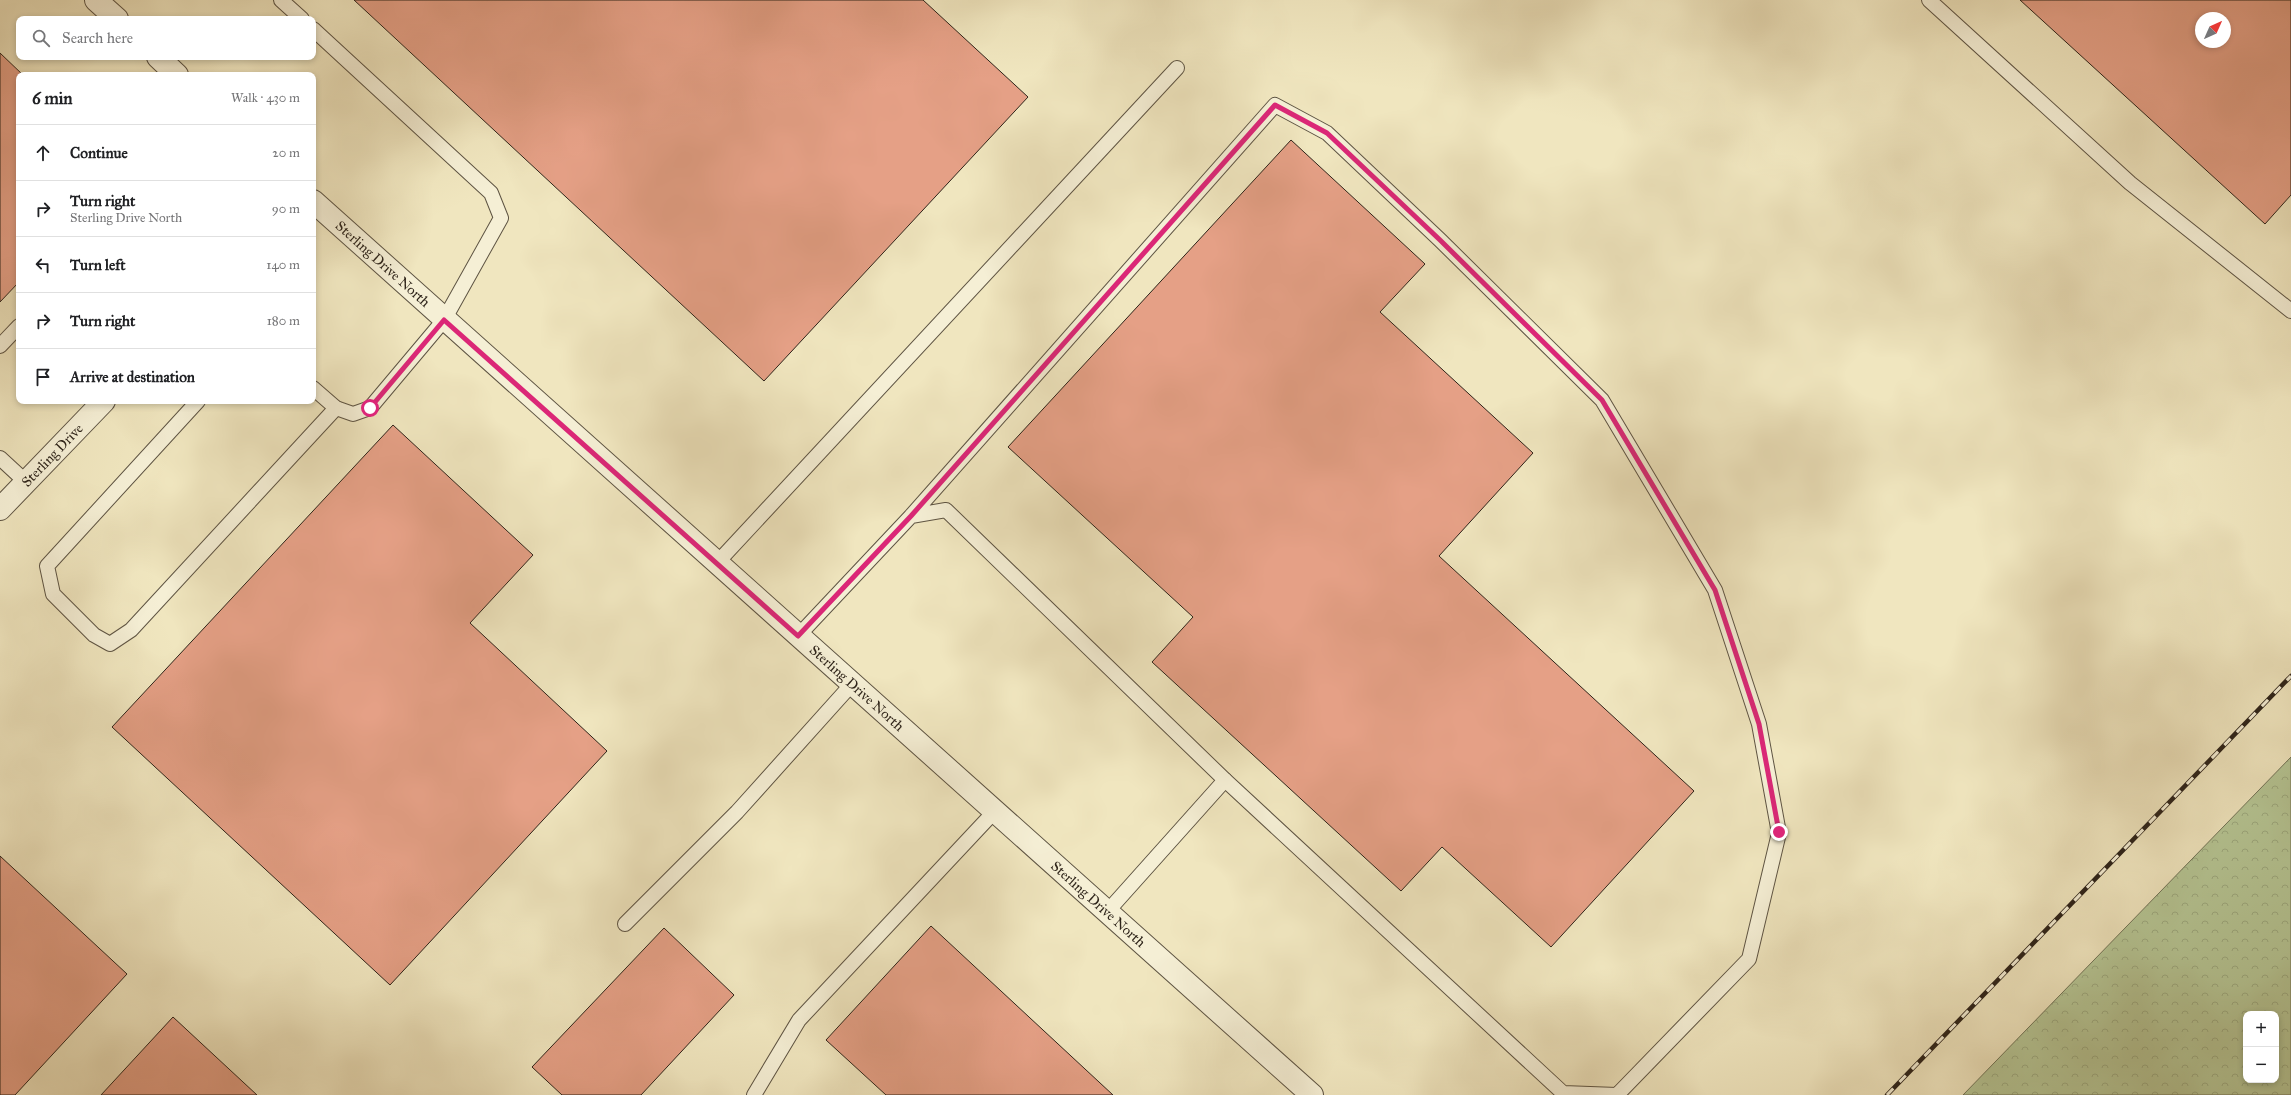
<!DOCTYPE html>
<html lang="en">
<head>
<meta charset="utf-8">
<style>
  :root { --surface:#fff; --page:#f6f6f6; --text:#202124; --muted:#757577; --line:#e0e0e0 }
  body { margin:0; font-family:"IM FELL Great Primer",serif; background:var(--page); color:var(--text) }
  .controls { position:absolute; right:12px; bottom:12px; display:grid; overflow:hidden; border-radius:8px; box-shadow:0 2px 6px #0003 }
  .controls button { width:36px; height:36px; display:grid; place-items:center; padding:0; border:0; border-bottom:1px solid var(--line); background:var(--surface); color:var(--text); font:20px sans-serif }
  .compass { position:absolute; left:2195px; top:12px; width:36px; height:36px; border-radius:50%; background:var(--surface); box-shadow:0 2px 6px #0003; rotate:45deg }
  .stop { position:absolute; width:12px; height:12px; margin:-9px; border:3px solid #db2777; border-radius:50%; background:#fff }
  .stop.end { background:#db2777; border-color:#fff; box-shadow:0 1px 4px #0008 }
  .list { margin:0; padding:0; list-style:none }
  h2 { display:flex; justify-content:space-between; align-items:center; height:52px; margin:0; padding:0 16px; font-size:17px }
  h2 small { font-size:13px; font-weight:400; color:var(--muted) }
  .list li { display:grid; grid-template-columns:26px 1fr auto; gap:12px; align-items:center; box-sizing:border-box; height:56px; padding:0 16px; border-top:1px solid var(--line) }
  .list b { display:block; font-size:15px; white-space:nowrap }
  .list p { margin:0; font-size:13px; white-space:nowrap; color:var(--muted) }
  .list em { font-size:13px; font-style:normal; color:var(--muted) }
  .icon { flex:none; width:22px; height:22px; fill:none; stroke:currentColor; stroke-width:2; stroke-linecap:round; stroke-linejoin:round }
  .map { position:relative; flex:none; width:2291px; height:1095px; overflow:hidden }
  .search { position:absolute; background:var(--surface); box-shadow:0 2px 6px #0003; left:16px; top:16px; width:300px; height:44px; display:flex; align-items:center; gap:10px; box-sizing:border-box; padding:0 14px; border-radius:8px; color:var(--muted); font-size:15px }
  .panel { position:absolute; background:var(--surface); box-shadow:0 2px 6px #0003; left:16px; top:72px; width:300px; height:332px; border-radius:8px }
  .map>svg:first-child { display:block }
</style>
</head>
<body>
<div class="map">
<svg width="2291" height="1095" viewBox="0 0 2291 1095">
  <defs>
    <pattern id="forest-crowns" width="20" height="18" patternUnits="userSpaceOnUse"><rect width="20" height="18" fill="#b6c695"/><path d="M2 6a3 3 0 1 1 6 0M12 15a3 3 0 1 1 6 0" fill="none" stroke="#9daa80"/></pattern>
  </defs>
  <rect width="100%" height="100%" fill="#f0e6bf"/>
  <filter id="stains"><feTurbulence type="fractalNoise" baseFrequency=".005" numOctaves="4"/><feColorMatrix values="0 0 0 0 .2 0 0 0 0 .09 0 0 0 0 .02 0 0 0 .5 -.17"/></filter>
  <radialGradient id="worn" r=".72"><stop offset=".6" stop-color="#630" stop-opacity="0"/><stop offset="1" stop-color="#630" stop-opacity=".3"/></radialGradient>
  <path fill="url(#forest-crowns)" stroke="#727558" fill-rule="evenodd" d="M2291 757V1095H1963ZM2246 1014H2276V1080H2246Z"/>
  <g fill="#e5a086" stroke="#2e241a" fill-rule="evenodd">
    <path d="M354 0H923L1028 97 764 381Z"/>
    <path d="M2020 0H2291V195L2265 224ZM2201 18H2225V42H2201Z"/>
    <path d="M0 53 23 75H19V282L0 302Z"/>
    <path d="M1291 140 1425 264 1380 312 1533 453 1439 556 1694 791 1551 947 1442 847 1401 891 1152 662 1193 617 1008 447Z"/>
    <path d="M393 425 533 555 470 623 607 751 390 985 112 727Z"/>
    <path d="M0 856 127 974 15 1095H0Z"/>
    <path d="M931 926 1113 1095H886L826 1040Z"/>
    <path d="M664 928 734 995 641 1095H562L532 1067Z"/>
    <path d="M173 1017 257 1095H101Z"/>
  </g>
  <g fill="none" stroke-linecap="round" stroke-linejoin="round">
    <defs>
      <g id="service">
        <path d="M281 0 302 19"/>
        <path d="M1929 0 2130 183 2291 311"/>
        <path d="M313 29 491 193 501 218 444 320 370 408 353 414 336 408 313 388"/>
        <path d="M0 346 19 326"/>
        <path d="M198 401 47 566 53 594 94 635 110 644 131 630 336 408"/>
        <path d="M0 458 26 482"/>
        <path d="M716 564 1177 68"/>
        <path d="M798 636 911 516 946 510 1225 780 1563 1093 1617 1095 1749 959 1779 833 1759 724 1715 590 1602 400 1440 240 1327 133 1275 105 911 516"/>
        <path d="M1107 912 1225 780"/>
        <path d="M625 924 737 812 852 684"/>
        <path d="M754 1095 799 1020 994 812"/>
      </g>
      <g id="minor">
        <path d="M96 0 117 19"/>
        <path d="M158 57 177 75"/>
        <path id="s1" d="M313 201 1312 1095"/>
        <path id="s2" d="M0 509 104 401"/>
      </g>
    </defs>
    <use href="#service" stroke="#5e5443" stroke-width="16"/>
    <use href="#minor" stroke="#5e5443" stroke-width="24"/>
    <use href="#service" stroke="#f5efd5" stroke-width="14"/>
    <use href="#minor" stroke="#f5efd5" stroke-width="22"/>
    <defs>
      <path id="rail" d="M1887 1095 2291 676"/>
    </defs>
    <use href="#rail" stroke="#2e241a" stroke-width="4.5"/>
    <use href="#rail" stroke="#f5efd5" stroke-width="3" stroke-dasharray="9" stroke-linecap="butt"/>
  </g>
  <g fill="none" stroke-linecap="round" stroke-linejoin="round">
    <path stroke="#db2777" stroke-width="5" d="M370 408 444 320 798 636 911 516 1275 105 1327 133 1440 240 1602 400 1715 590 1759 724 1779 832"/>
  </g>
  <g text-anchor="middle" stroke-width="4" stroke-linejoin="round" paint-order="stroke">
    <g font-size="14" fill="#2e241a" stroke="#f5efd5">
      <text dy="5" stroke="none"><textPath href="#s1" startOffset="94">Sterling Drive North</textPath></text>
      <text dy="5" stroke="none"><textPath href="#s2" startOffset="75">Sterling Drive</textPath></text>
      <text dy="5" stroke="none"><textPath href="#s1" startOffset="730">Sterling Drive North</textPath></text>
      <text dy="5" stroke="none"><textPath href="#s1" startOffset="1054">Sterling Drive North</textPath></text>
    </g>
  </g>
  <rect width="100%" height="100%" filter="url(#stains)"/>
  <rect width="100%" height="100%" fill="url(#worn)"/>
</svg>
<div class="controls">
<button>+</button>
<button>−</button>
</div>
<svg class="compass" viewBox="-18 -18 36 36"><path d="M0-13l5 13h-10z" fill="#e53935"/><path d="M0 13l5-13h-10z" fill="#757577"/></svg>
<div class="stop" style="left:370px;top:408px"></div>
<div class="stop end" style="left:1779px;top:832px"></div>
<div class="search"><svg class="icon" aria-label="search" viewBox="0 0 24 24"><circle cx="10" cy="10" r="6"/><path d="M15 15l6 6"/></svg>Search here</div>
<section class="panel">
<h2>6 min<small>Walk · 430 m</small></h2>
<ul class="list">
<li><svg class="icon" aria-label="ahead" viewBox="0 0 24 24"><path d="M12 20V5M6 11l6-6 6 6"/></svg><div><b>Continue</b></div><em>20 m</em></li>
<li><svg class="icon" aria-label="right" viewBox="0 0 24 24"><path d="M7 20v-9h11M14 6l5 5-5 5"/></svg><div><b>Turn right</b><p>Sterling Drive North</p></div><em>90 m</em></li>
<li><svg class="icon" aria-label="left" viewBox="0 0 24 24"><path d="M17 20v-9H6M10 6l-5 5 5 5"/></svg><div><b>Turn left</b></div><em>140 m</em></li>
<li><svg class="icon" aria-label="right" viewBox="0 0 24 24"><path d="M7 20v-9h11M14 6l5 5-5 5"/></svg><div><b>Turn right</b></div><em>180 m</em></li>
<li><svg class="icon" aria-label="arrive" viewBox="0 0 24 24"><path d="M6 21V4h12l-3 4 3 4H6"/></svg><div><b>Arrive at destination</b></div></li>
</ul>
</section>
</div>
</body>
</html>
